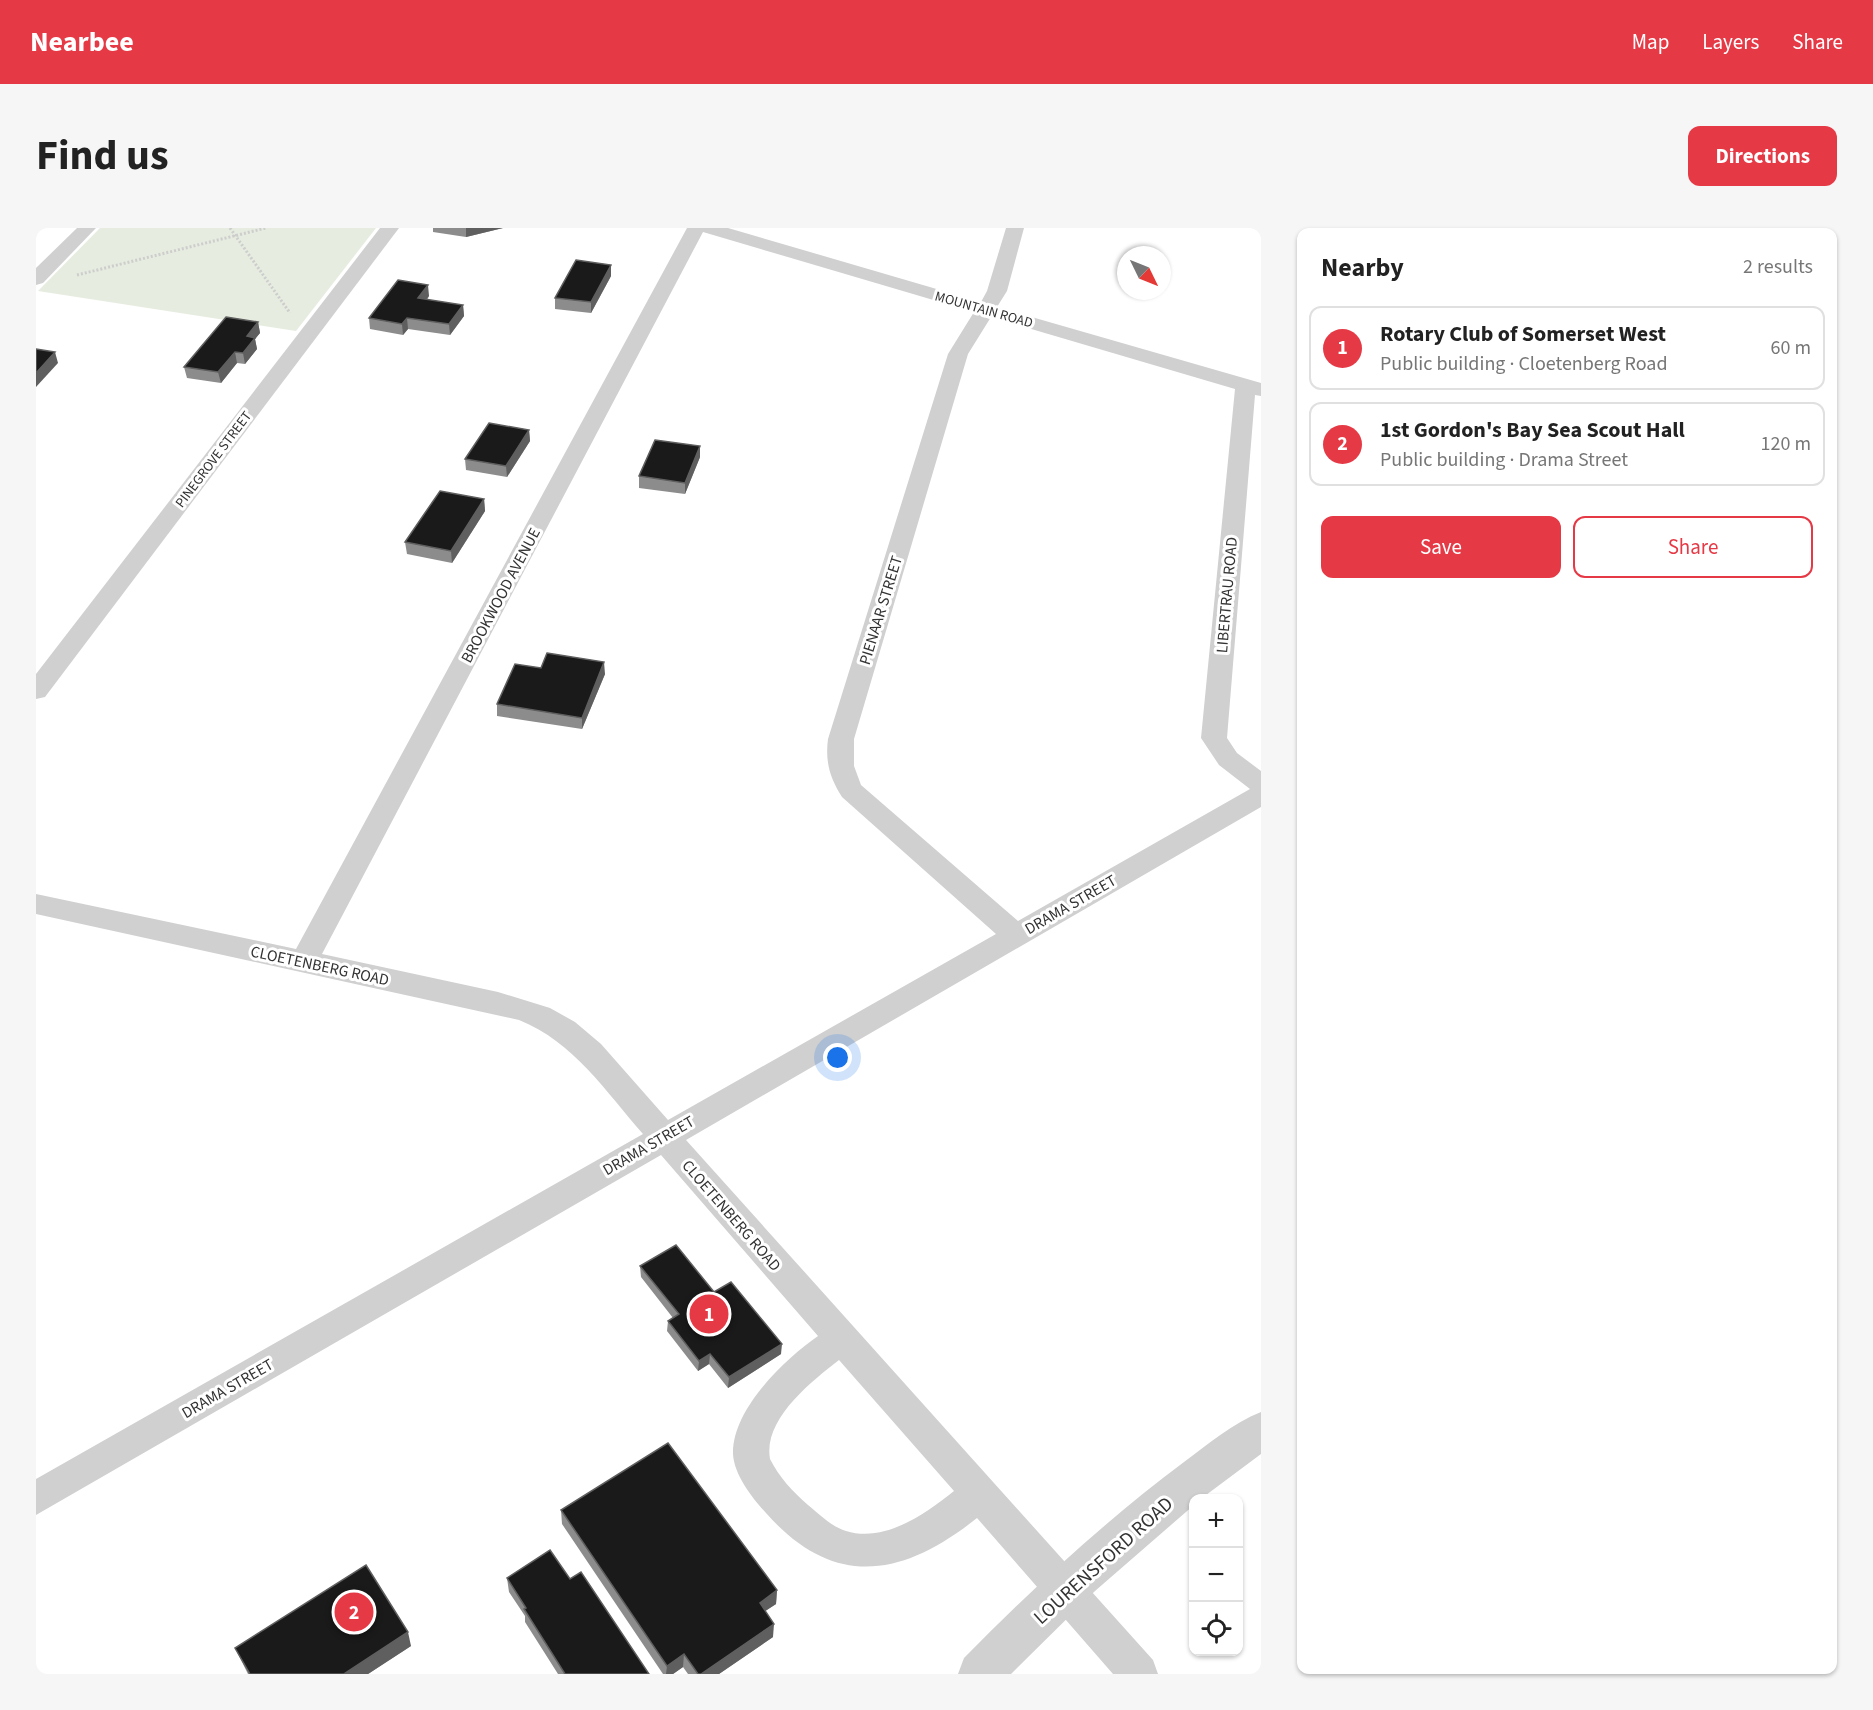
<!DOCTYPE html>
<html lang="en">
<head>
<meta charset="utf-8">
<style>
  :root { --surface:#fff; --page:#f6f6f6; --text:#222; --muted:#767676; --line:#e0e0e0; --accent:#e63946 }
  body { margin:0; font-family:"Source Sans 3",sans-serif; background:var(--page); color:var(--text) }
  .controls { position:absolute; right:18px; bottom:18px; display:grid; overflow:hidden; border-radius:12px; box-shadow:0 2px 4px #0004 }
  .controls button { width:54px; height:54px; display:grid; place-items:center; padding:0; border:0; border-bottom:2px solid var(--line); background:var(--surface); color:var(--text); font:30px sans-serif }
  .compass { position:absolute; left:1081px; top:18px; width:54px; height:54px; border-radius:50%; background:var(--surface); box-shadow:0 2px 4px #0004; rotate:133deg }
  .you { position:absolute; left:802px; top:830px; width:21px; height:21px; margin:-15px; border:4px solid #fff; border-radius:50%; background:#1a73e8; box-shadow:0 0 0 9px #1a73e833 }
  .badge { display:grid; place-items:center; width:39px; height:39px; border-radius:50%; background:var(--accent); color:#fff; font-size:20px; font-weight:700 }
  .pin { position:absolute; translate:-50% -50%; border:3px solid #fff; box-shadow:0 2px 6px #0006 }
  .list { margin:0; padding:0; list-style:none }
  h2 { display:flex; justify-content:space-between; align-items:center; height:78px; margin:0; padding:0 24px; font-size:26px }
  h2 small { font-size:20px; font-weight:400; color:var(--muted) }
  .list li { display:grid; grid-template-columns:39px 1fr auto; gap:18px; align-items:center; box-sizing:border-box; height:84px; margin:0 12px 12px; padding:0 12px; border:2px solid var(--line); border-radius:12px }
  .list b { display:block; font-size:22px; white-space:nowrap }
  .list p { margin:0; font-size:20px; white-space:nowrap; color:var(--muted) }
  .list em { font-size:20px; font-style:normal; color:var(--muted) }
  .actions { display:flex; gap:12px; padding:18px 24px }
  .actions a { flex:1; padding:14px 0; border:2px solid var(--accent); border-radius:12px; text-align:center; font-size:21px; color:var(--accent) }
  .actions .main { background:var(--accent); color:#fff }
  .icon { flex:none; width:33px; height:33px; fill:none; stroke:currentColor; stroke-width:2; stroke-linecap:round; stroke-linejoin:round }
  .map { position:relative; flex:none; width:1225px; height:1446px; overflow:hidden; border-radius:12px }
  header { display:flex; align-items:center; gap:36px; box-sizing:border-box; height:84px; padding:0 30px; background:var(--accent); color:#fff }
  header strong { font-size:28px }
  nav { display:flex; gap:33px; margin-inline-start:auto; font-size:21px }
  .intro { display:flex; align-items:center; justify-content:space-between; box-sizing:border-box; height:144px; padding:0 36px }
  h1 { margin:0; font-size:42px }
  .button { padding:15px 27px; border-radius:12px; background:var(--accent); color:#fff; font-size:21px; font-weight:700 }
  main { display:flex; gap:36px; padding:0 36px }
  aside { flex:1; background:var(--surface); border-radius:12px; box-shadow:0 2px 4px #0004 }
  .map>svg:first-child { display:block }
</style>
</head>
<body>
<header>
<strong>Nearbee</strong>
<nav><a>Map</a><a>Layers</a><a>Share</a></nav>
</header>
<div class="intro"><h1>Find us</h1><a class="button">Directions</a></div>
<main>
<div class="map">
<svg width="1225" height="1446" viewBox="0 0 1225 1446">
  <rect width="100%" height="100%" fill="#fff"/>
  <path fill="#e6ecdf" d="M64 0H340L260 103 2 63Z"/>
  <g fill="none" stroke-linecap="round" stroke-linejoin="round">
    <g stroke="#cdcdcd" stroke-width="3" stroke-dasharray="2 2" stroke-linecap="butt">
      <path d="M194 0 254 85"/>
      <path d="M41 47 230 0"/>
    </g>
    <g fill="#d0d0d0" fill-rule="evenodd">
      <path d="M41 0H60L7 55 0 57V40Z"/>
      <path d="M344 0H363L9 469 0 471V446Z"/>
      <path d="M651 0H692L945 74 951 63 970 0H988L971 63 961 79 1225 155V168L1219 167 1191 510 1201 525 1225 543V579L650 912 1117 1432 1122 1446H1077L941 1290C867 1349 798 1362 730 1285 717 1271 698 1247 697 1226 696 1181 749 1131 782 1108L625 927 0 1287V1251L607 906C570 864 538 814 483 792L0 686V666L260 721ZM667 4 938 84 912 126 792 511C789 534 794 550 806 569L960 706 632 892 565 816 539 794 514 780 462 764 286 726ZM955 89 1199 161 1165 510 1183 537 1214 561 982 693 825 557 818 538V511L932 126ZM803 1132 918 1263C889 1286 849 1315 810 1303 796 1299 783 1286 772 1277 757 1264 743 1249 734 1231 727 1191 775 1154 803 1132Z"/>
    </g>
    <path fill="#d0d0d0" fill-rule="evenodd" d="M1225 1184V1226L1166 1270H1158V1277L1059 1363 975 1446H922L928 1430C997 1360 1069 1293 1148 1234 1172 1216 1197 1195 1225 1184Z"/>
  </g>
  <g fill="#8c8c8c">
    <path d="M397 0H467L430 9 397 4Z"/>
    <path d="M575 37V48L555 85 519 81V70Z"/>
    <path d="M393 68 391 72 427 77 428 88 414 107 372 101 367 107 334 101 333 90Z"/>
    <path d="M222 94 224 105 219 111 221 121 209 136 201 135 185 155 151 150 148 139Z"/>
    <path d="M493 202 494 213 471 249 430 242 429 231Z"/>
    <path d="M664 229 649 266 603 260V248Z"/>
    <path d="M448 271 449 283 416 335 371 326 369 314Z"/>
    <path d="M505 440 569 446 546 501 461 488V476Z"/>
    <path d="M604 1038 678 1064 745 1126 692 1160 673 1136 662 1143 631 1103 632 1093 637 1090 605 1049Z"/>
    <path d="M525 1282 741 1362 740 1376 729 1383 737 1409 683 1446H652L647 1439 637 1446H627L526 1296Z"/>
    <path d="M471 1350 534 1351 613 1446H522L489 1394V1388L473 1364Z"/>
    <path d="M375 1418 332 1446H212L199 1420Z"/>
  </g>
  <g fill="#5f5f5f">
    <path d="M430 0H467L430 9Z"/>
    <path d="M575 37V48L555 85V74Z"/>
    <path d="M392 57 393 68 383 81 382 70Z"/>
    <path d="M427 77 428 88 414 107 413 96Z"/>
    <path d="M371 90 372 101 367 107 366 96Z"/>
    <path d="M222 94 224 105 219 111 221 121 209 136 207 125 211 108Z"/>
    <path d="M19 124 22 135 0 159V145Z"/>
    <path d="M199 124 201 135 185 155 182 144Z"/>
    <path d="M493 202 494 213 471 249 470 238Z"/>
    <path d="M664 218V229L649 266V255Z"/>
    <path d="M448 271 449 283 416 335 415 323Z"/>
    <path d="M568 434 569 446 546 501V490Z"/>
    <path d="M746 1116 745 1126 692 1160 693 1149Z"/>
    <path d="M674 1126 673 1136 662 1143 663 1133Z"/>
    <path d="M741 1362 740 1376 722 1388 724 1375Z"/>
    <path d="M738 1396 737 1409 683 1446H665Z"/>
    <path d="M372 1404 375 1418 332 1446H308Z"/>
    <path d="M648 1426 647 1439 637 1446H630L631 1438Z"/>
  </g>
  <g fill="#1a1a1a" stroke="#5f5f5f" stroke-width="1.5">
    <path d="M540 32 575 37 555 74 519 70Z"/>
    <path d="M362 52 392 57 382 70 427 77 413 96 371 90 366 96 333 90Z"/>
    <path d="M190 89 222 94 211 108 219 110 207 125 199 124 182 144 148 139Z"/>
    <path d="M0 121 19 124 0 145Z"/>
    <path d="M453 195 493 202 470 238 429 231Z"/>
    <path d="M619 212 664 218 649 255 603 248Z"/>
    <path d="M404 263 448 271 415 323 369 314Z"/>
    <path d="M511 425 568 434 546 490 461 476 479 436 505 440Z"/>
    <path d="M640 1017 678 1064 695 1054 746 1116 693 1149 674 1126 663 1133 632 1093 643 1086 604 1038Z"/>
    <path d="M632 1215 741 1362 724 1375 738 1396 665 1446H662L648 1426 631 1438 525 1282Z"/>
    <path d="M514 1322 534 1351 545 1344 613 1446H529L488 1381 490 1380 471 1350Z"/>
    <path d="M330 1337 372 1404 308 1446H214L199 1420Z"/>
  </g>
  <g text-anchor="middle" stroke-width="6" stroke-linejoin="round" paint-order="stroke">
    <g font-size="14" fill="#333" stroke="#fff">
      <text transform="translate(948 81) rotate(16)" y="5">MOUNTAIN ROAD</text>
      <text transform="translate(177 231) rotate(-53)" y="5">PINEGROVE STREET</text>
    </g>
    <g font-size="16" fill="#333" stroke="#fff">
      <text transform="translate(464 367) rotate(-62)" y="6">BROOKWOOD AVENUE</text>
      <text transform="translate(1190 367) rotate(-85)" y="6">LIBERTRAU ROAD</text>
      <text transform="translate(844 382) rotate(-73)" y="6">PIENAAR STREET</text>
      <text transform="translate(1034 676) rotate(-30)" y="6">DRAMA STREET</text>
      <text transform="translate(284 737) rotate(12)" y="6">CLOETENBERG ROAD</text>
      <text transform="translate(612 917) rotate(-30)" y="6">DRAMA STREET</text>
      <text transform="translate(696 987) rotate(49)" y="6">CLOETENBERG ROAD</text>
      <text transform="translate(191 1160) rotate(-30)" y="6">DRAMA STREET</text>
    </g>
    <g font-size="20" fill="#333" stroke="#fff">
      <text transform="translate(1067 1332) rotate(-42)" y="7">LOURENSFORD ROAD</text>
    </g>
  </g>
</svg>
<div class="controls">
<button>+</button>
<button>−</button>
<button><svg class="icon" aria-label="locate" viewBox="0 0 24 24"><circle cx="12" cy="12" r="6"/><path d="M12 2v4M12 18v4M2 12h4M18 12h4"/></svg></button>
</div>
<svg class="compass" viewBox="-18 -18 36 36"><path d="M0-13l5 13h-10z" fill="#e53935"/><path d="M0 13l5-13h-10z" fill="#767676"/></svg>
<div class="you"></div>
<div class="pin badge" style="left:673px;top:1086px">1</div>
<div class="pin badge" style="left:318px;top:1384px">2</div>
</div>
<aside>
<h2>Nearby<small>2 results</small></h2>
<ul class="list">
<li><span class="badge">1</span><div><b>Rotary Club of Somerset West</b><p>Public building · Cloetenberg Road</p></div><em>60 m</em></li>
<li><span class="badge">2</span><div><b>1st Gordon's Bay Sea Scout Hall</b><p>Public building · Drama Street</p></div><em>120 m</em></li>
</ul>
<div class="actions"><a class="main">Save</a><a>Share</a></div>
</aside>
</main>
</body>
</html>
